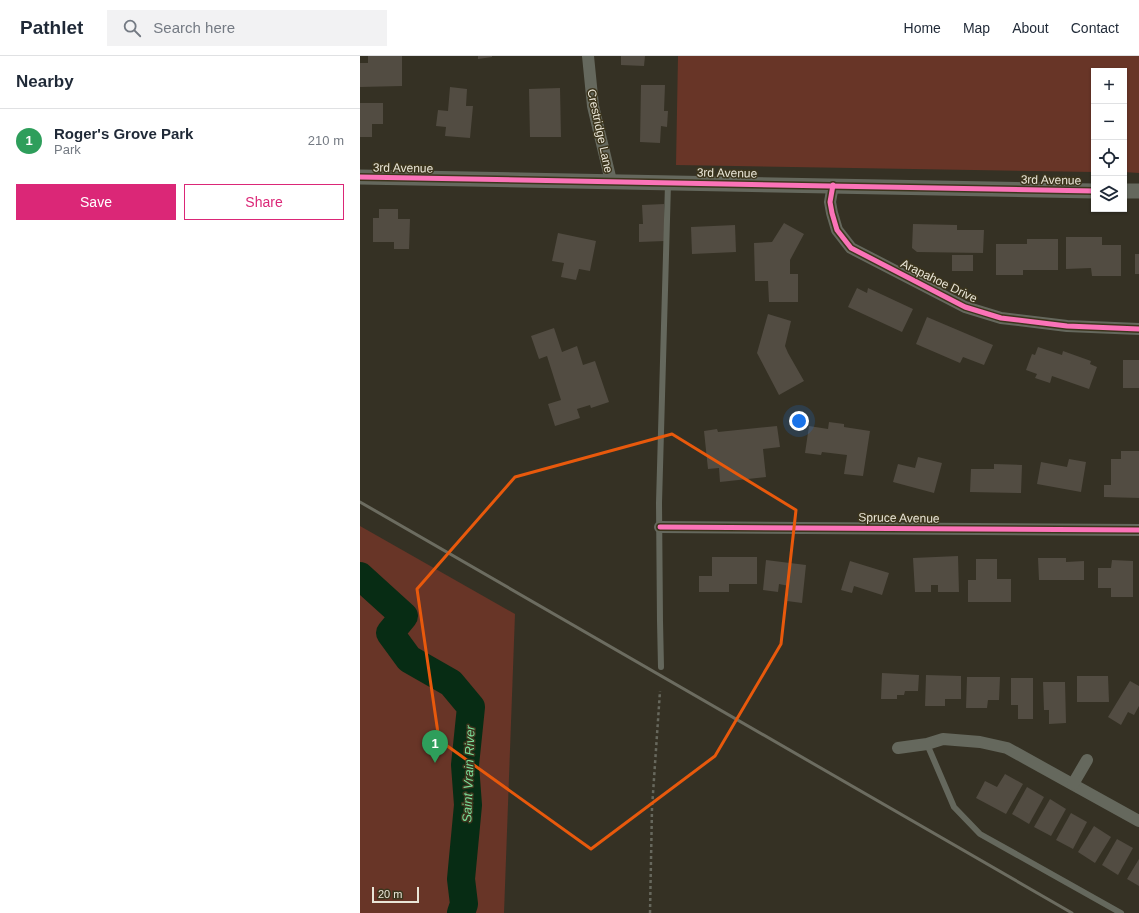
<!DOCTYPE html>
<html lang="en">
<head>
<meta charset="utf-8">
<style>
  :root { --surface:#fff; --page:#f2f2f3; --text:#1f2937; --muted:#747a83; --line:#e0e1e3; --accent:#db2777 }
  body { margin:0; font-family:Arial,sans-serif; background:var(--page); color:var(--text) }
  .controls { position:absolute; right:12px; top:12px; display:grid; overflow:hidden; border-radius:0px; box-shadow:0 1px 3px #0004 }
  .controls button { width:36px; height:36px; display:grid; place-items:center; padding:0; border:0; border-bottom:1px solid var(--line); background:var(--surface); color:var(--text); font:20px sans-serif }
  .scale { position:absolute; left:12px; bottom:10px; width:47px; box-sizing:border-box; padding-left:4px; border:2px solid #e9e5d7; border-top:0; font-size:11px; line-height:14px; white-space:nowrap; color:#e9e5d7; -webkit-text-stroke:3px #3c351d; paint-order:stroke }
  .you { position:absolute; left:439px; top:365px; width:14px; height:14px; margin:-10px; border:3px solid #fff; border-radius:50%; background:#1a73e8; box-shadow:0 0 0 6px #1a73e833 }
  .badge { display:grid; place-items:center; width:26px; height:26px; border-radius:50%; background:var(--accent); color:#fff; font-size:13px; font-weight:700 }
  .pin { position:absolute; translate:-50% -33px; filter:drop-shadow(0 1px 2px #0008) }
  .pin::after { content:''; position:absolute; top:21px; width:14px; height:12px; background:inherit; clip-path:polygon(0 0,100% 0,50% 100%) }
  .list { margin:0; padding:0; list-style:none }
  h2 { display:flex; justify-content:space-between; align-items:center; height:52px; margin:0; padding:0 16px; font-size:17px }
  h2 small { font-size:13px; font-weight:400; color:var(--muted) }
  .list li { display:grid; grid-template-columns:26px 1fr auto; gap:12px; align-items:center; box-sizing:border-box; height:64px; padding:0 16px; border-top:1px solid var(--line) }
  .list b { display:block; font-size:15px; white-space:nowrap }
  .list p { margin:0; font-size:13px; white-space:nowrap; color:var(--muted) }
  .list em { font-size:13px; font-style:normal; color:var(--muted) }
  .actions { display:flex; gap:8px; padding:12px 16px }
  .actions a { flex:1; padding:9px 0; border:1px solid var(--accent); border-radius:0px; text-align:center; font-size:14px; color:var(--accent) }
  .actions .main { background:var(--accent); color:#fff }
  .icon { flex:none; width:22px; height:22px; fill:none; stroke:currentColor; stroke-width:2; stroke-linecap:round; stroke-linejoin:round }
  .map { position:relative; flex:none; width:779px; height:857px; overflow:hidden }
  header { display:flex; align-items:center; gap:24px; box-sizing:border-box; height:56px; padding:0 20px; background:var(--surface); border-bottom:1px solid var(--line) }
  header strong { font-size:19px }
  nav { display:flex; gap:22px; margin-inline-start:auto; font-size:14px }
  .search { width:280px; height:36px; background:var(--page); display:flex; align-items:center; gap:10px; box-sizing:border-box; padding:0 14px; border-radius:0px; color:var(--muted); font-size:15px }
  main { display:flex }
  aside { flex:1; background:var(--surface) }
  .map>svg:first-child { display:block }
</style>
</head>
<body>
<header>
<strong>Pathlet</strong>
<div class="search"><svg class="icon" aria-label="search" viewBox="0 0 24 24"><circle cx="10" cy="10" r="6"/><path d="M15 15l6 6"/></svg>Search here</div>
<nav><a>Home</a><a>Map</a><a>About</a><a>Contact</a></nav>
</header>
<main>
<aside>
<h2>Nearby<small></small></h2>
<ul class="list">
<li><span class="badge" style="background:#2e9e5b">1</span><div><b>Roger's Grove Park</b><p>Park</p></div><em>210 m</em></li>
</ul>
<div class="actions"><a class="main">Save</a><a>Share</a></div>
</aside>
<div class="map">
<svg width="779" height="857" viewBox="0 0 779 857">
  <rect width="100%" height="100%" fill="#353124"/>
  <g fill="#683527">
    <path d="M318 0H779V117L764 116V15H734V116L316 109Z"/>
    <path d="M0 470 155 558 144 857H0Z"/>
  </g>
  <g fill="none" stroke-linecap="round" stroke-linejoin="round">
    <path stroke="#072c14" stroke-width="28" d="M0 520 44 560 30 577 49 603 91 627 111 651 105 709 108 749 101 823 104 848 101 857"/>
  </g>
  <g fill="#524c42">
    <path d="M8 0H42V30L0 31V7H8Z"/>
    <path d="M118 0H132V1L118 3Z"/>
    <path d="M261 0H285L284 10 261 9Z"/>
    <path d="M281 29H305L304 55H308L307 71 301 70 300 87 280 86Z"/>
    <path d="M90 31 107 33 106 50H113L110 82 85 80 86 71 76 70 78 54 88 55Z"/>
    <path d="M200 32 201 81H170L169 33Z"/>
    <path d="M0 47H23V68H12V81H0Z"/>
    <path d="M304 148 305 185 279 186V168H283L282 149Z"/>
    <path d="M19 153H38V163H50L49 193H34V186H13V162H19Z"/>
    <path d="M424 167 444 178 430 204V218H438V246H409L408 225H395L394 187 412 186Z"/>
    <path d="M553 168 597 169V174H624L623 197 557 196 552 192Z"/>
    <path d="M375 169 376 196 332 198 331 171Z"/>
    <path d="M198 177 236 185 230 215 219 213 216 224 201 221 204 207 192 205Z"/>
    <path d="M706 181H742V189H761V220H732L731 212 706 213Z"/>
    <path d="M667 183H698V214H663V219H636V188H667Z"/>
    <rect x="775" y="198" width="4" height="20"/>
    <rect x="592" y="199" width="21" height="16"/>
    <path d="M497 232 507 237 508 232 553 253 542 276 488 251Z"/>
    <path d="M408 258 431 265 425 290 428 297 444 325 419 339 397 297Z"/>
    <path d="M567 261 633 289 624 309 603 301 600 307 556 288Z"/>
    <path d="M194 272 202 296 217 290 223 309 235 305 249 346 231 352 230 349 217 353 220 362 195 370 188 348 201 344 187 300 179 303 171 280Z"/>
    <path d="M678 291 702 299 703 295 731 305 730 308 737 311 729 333 692 320 690 327 675 322 677 318 666 314 672 298 675 299Z"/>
    <rect x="763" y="304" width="16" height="28"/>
    <path d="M469 366 484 368V371L510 375 503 420 484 418 487 399 462 396 461 399 445 397 449 370 468 373Z"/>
    <path d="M417 370 420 391 403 393 406 421 360 426 359 412 348 413 344 375 357 373 358 376Z"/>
    <path d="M761 395H779V442L744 441V429H751V403H761Z"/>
    <path d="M558 401 582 407 574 437 533 426 538 408 555 412Z"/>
    <path d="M709 403 726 406 721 436 677 428 681 406 707 411Z"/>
    <path d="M634 408 662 409 661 437 610 436 611 413H634Z"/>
    <path d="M598 500 599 536H578V529H571V536H555L553 502Z"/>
    <path d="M352 501H397V528H369V536H339V520H352Z"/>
    <path d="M678 502H706V506L724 505V524H679Z"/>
    <path d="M616 503H637V523H651V546H608V524H616Z"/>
    <path d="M406 504 446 509 442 547 427 545 429 530 419 528 418 536 403 534Z"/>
    <path d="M752 504 773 505V541H751V532H738V512H751Z"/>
    <path d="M490 505 529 517 522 539 494 530 492 537 481 534Z"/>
    <path d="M522 617 559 619 558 635H545L544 639H537V643H521Z"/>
    <path d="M566 619 601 620V643H585V650H565Z"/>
    <path d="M717 620H748L749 646H717Z"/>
    <path d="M607 621H640L639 644H628L627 652H606Z"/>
    <path d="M651 622H673V663H658V649H651Z"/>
    <path d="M770 625 779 630V650L774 659 768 656 761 669 748 661Z"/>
    <path d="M683 626H705L706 667 689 668V654H684Z"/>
    <path d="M645 718 663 728 646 758 616 742 625 725 637 731Z"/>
    <path d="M667 731 684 741 669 768 652 758Z"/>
    <path d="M690 743 706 753 691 780 674 771Z"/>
    <path d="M711 757 727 766 713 793 696 784Z"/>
    <path d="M734 770 751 781 735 807 718 796Z"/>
    <path d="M757 783 773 792 758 819 742 809Z"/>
    <path d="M779 803V830L767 823Z"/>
  </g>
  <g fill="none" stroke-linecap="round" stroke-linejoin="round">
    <path stroke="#67685d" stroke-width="2.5" stroke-dasharray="3 3" stroke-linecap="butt" d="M290 857 292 752 300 635"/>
    <g stroke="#65685d" stroke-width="6">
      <path d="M301 611 300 565 299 447 308 128"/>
      <path d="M567 688 594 751 620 778 761 857"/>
    </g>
    <g stroke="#65685d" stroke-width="12">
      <path d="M228 0 233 50 251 125"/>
      <path d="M473 129 470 146 472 157 477 174 491 192 605 251 641 262 707 270 779 273"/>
      <path d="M300 471 779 474"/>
      <path d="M538 692 567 688 583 683 620 686 647 692 779 765"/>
      <path d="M713 728 727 704"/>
    </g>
    <g stroke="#65685d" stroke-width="15">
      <path d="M0 121 734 135"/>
      <path d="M764 135H779"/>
    </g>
    <path stroke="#6c6c60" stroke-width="3" d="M0 446 712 857"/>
    <defs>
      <g id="cycleway">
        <path d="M0 121 734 135"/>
        <path d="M473 129 470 146 472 157 477 174 491 192 605 251 641 262 707 270 779 273"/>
        <path d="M300 471 779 474"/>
      </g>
    </defs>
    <use href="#cycleway" stroke="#3c351d" stroke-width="8"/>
    <use href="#cycleway" stroke="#fb73b8" stroke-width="5"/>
  </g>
  <path fill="none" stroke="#e8590c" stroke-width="3" stroke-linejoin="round" d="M312 378 436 454 421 588 355 700 231 793 79 684 57 533 155 421Z"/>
  <g text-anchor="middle" stroke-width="3" stroke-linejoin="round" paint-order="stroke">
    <g font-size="12" fill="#e9e5d7" stroke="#3c351d">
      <text transform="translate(240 75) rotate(78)" y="4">Crestridge Lane</text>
      <text transform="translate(43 112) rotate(1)" y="4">3rd Avenue</text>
      <text transform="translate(367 117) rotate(1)" y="4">3rd Avenue</text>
      <text transform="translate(691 124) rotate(1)" y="4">3rd Avenue</text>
      <text transform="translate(579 225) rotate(26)" y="4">Arapahoe Drive</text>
      <text transform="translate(539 462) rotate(1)" y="4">Spruce Avenue</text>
    </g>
    <g font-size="13" font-style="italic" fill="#7adf9a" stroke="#3c351d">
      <text transform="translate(108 718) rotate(-88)" y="5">Saint Vrain River</text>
    </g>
  </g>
</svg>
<div class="controls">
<button>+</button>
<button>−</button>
<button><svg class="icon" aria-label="locate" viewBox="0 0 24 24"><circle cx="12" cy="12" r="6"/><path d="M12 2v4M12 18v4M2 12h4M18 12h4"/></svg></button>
<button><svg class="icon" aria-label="layers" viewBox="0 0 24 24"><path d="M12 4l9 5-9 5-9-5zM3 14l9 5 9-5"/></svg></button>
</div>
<div class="scale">20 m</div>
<div class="you"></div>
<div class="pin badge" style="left:75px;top:707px;background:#2e9e5b">1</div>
</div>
</main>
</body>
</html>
